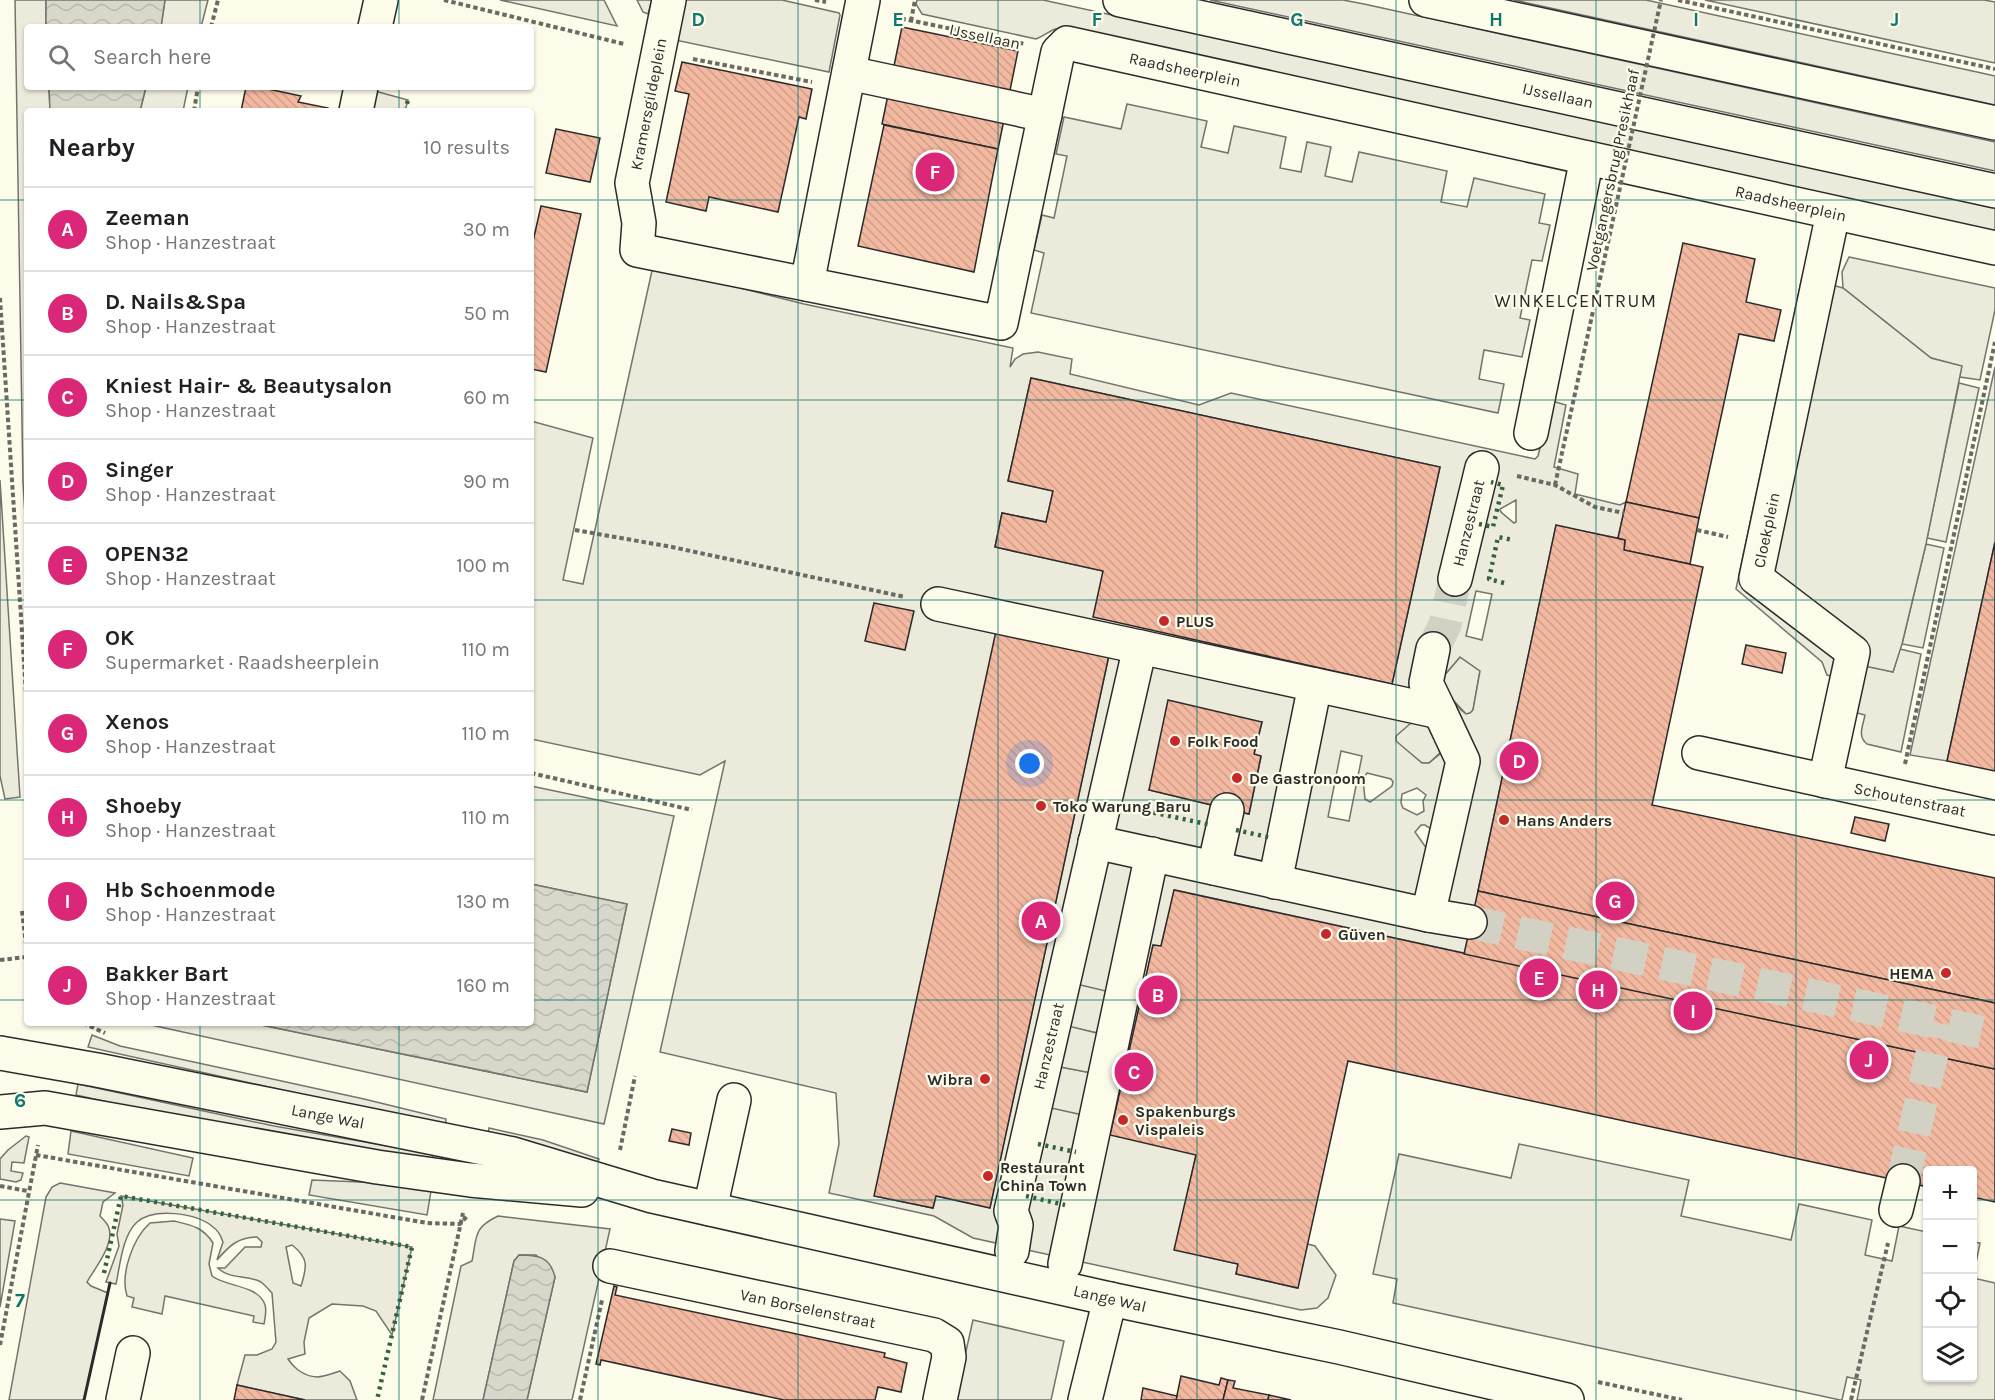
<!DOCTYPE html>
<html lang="en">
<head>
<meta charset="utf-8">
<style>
  :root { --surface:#fff; --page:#f2f2f2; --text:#202124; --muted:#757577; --line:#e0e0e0; --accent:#db2777 }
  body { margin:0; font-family:Karla,sans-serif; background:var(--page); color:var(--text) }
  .controls { position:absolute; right:18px; bottom:18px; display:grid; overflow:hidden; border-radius:6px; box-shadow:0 2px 4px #0004 }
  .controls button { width:54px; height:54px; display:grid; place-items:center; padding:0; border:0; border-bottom:2px solid var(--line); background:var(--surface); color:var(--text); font:30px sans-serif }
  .you { position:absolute; left:1030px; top:764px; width:21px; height:21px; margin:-15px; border:4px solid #fff; border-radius:50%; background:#1a73e8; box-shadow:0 0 0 9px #1a73e833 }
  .badge { display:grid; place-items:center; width:39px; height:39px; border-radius:50%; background:var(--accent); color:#fff; font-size:20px; font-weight:700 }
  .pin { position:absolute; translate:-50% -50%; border:3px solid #fff; box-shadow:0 2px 6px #0006 }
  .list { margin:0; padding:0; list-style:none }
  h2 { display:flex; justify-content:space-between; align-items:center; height:78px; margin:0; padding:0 24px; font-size:26px }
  h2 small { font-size:20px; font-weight:400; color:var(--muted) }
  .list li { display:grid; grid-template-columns:39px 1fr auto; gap:18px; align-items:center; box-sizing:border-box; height:84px; padding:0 24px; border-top:2px solid var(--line) }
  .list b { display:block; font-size:22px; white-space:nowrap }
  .list p { margin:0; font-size:20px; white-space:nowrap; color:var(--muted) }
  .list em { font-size:20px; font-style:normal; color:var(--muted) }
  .icon { flex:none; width:33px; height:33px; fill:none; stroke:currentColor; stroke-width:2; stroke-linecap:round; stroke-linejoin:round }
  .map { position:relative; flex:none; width:1995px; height:1400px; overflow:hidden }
  .search { position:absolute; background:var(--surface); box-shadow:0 2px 4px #0004; left:24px; top:24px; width:510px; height:66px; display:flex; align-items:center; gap:15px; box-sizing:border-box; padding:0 21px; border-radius:6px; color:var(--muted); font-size:22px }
  .panel { position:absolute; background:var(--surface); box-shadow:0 2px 4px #0004; left:24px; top:108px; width:510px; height:918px; border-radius:6px }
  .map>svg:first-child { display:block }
</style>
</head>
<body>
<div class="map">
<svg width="1995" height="1400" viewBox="0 0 1995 1400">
  <defs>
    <pattern id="water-waves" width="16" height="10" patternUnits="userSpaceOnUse" patternTransform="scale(1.5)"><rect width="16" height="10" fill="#d8d7c9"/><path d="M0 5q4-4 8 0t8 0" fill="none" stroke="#bab9ad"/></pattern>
    <pattern id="building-back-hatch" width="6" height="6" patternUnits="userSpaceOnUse" patternTransform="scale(1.5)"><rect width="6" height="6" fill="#f2b8a0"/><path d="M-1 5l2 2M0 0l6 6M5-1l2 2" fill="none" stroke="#d09e8a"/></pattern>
  </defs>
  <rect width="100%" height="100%" fill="#fdfbea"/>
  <g fill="#ecebdb" stroke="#74746e" stroke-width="1.5" fill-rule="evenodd">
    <path d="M15 0H46V27H27V87H49L50 111H27V546L23 482Z"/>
    <path d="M165 0H208L201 27H161Z"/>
    <path d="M500 0H604L617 26Z"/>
    <path d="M637 0H652L648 14 643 12Z"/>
    <path d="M684 0H782L839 13 840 15 829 72 675 40Z"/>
    <path d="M917 0H1043L1995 208V231L1066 28C1051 27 1049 34 1036 39L922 14 916 4Z"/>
    <path d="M1210 0H1343L1364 4 1995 142V171Z"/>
    <path d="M1514 0H1646L1977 72 1995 76V105Z"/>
    <path d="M1705 0H1984L1995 2V63Z"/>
    <path d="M146 87H188L183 111H140Z"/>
    <path d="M1849 257 1995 288V310L1980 380 1960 377 1961 366 1931 358 1843 288 1842 272Z"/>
    <path d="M1995 367V542L1947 761 1910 755Z"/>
    <path d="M1959 383 1979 388 1946 542 1927 538Z"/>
    <path d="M0 480 20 797 5 799 0 776Z"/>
    <path d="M1926 544 1944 548 1923 648 1902 644Z"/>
    <path d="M1900 649 1921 654 1901 752 1867 744C1857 736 1863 726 1865 715L1857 713 1864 665 1893 672Z"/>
    <path d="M1460 657 1480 671 1473 710 1471 713 1466 714 1444 690 1442 678Z"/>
    <path d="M1418 717 1425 718 1442 751 1429 763H1422L1396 742V735Z"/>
    <path d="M531 786 674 816 604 1124 142 1023H252L587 1092 627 904 531 884Z"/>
    <path d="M1068 982 1110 991 1102 1034 1060 1025Z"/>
    <path d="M92 1035 120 1046 364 1099 446 1119 445 1129 332 1101 88 1047Z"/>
    <path d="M1050 1065 1092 1073 1083 1116 1041 1106Z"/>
    <path d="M78 1084 274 1126 433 1154 432 1165 207 1124 76 1095Z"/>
    <path d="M489 1128 543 1140 599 1159 597 1164 487 1139Z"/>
    <path d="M71 1131 193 1158 189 1176 68 1154Z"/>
    <path d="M26 1136 29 1137 24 1163 12 1162 11 1171 23 1173 21 1180 16 1182 0 1179V1159L8 1150Z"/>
    <path d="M312 1180 432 1185 427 1215 309 1195Z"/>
    <path d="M60 1183 115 1193 103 1202 100 1216C103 1219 108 1224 109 1228 114 1245 95 1268 87 1282L91 1286 108 1293 84 1400H9L46 1197 52 1187Z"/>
    <path d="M121 1196 412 1247 392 1335 376 1311 363 1306 332 1304 309 1318 304 1342 305 1354 288 1359C291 1364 293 1366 298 1370 314 1381 322 1377 340 1371L350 1381 357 1400H305L237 1385 245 1355H257L272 1349 276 1342 272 1293C269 1290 265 1285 261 1282 246 1274 230 1280 218 1268H225L245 1247H261L262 1242 257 1237C238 1237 229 1246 217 1260L223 1242C221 1236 219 1231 213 1227 197 1213 154 1207 137 1222 122 1236 120 1266 116 1284L106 1282 119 1246 117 1234 123 1205ZM292 1245C309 1258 307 1267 301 1286L293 1283 286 1247Z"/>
    <path d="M498 1216 610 1229 572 1400H527L555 1277 536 1255H519L514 1261 483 1400H433L461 1266 472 1261C477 1236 473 1228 498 1216Z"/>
    <path d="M0 1219 15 1221 0 1307Z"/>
    <path d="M174 1221C191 1225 203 1227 213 1243L209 1264 212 1276C226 1287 259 1285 265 1305 267 1310 265 1318 264 1324L253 1322 254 1316 165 1296 162 1314 132 1307 134 1298 127 1296C120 1274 133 1238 150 1223Z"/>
    <path d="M973 1320 1064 1341 1051 1400H955Z"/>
  </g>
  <g fill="#eceadb" stroke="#74746e" stroke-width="1.5" fill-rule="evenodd">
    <path d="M360 87 408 100 405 111H342Z"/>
    <path d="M1127 104 1207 121 1201 147 1228 153 1234 126 1286 137 1280 168 1301 172 1307 142 1331 147 1325 176 1352 182 1359 152 1447 171 1441 202 1467 207 1474 178 1545 194 1539 223 1550 225 1542 261 1532 260 1520 318 1530 320 1522 357 1484 350 1479 379 1504 384 1498 413 1031 313 1044 253 1034 250 1042 215 1054 218 1067 156 1056 154 1064 117 1121 129Z"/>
    <path d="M653 266 804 304 1013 348 1010 367 1015 359 1023 354 1038 352 1072 359 1070 374 1199 405 1231 393 1535 459 1538 456 1552 401 1566 405 1554 467 1578 474 1575 494 1620 505 1626 502 1618 538 1556 526 1478 891 1995 1003V1069L1175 890 1161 946 1153 945 1138 1015 1196 1155 1175 1250 1238 1264 1236 1274 1297 1288 1307 1244 1315 1246 1336 1275 1328 1298 1317 1308 1301 1310 973 1238 934 1216 829 1193 839 1144 836 1093 660 1052 725 761 700 775 531 739V421L593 438 563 580 583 584ZM1031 378 1440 467 1392 684 1174 634 1103 571 995 547 1002 513 1046 522 1053 491 1008 481ZM1516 500V522L1514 523 1501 512 1500 509ZM1476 591 1492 594 1482 640 1466 636ZM1109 655 990 1207 936 1196 933 1208 875 1196ZM1460 657 1480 671 1473 710 1470 713 1466 714 1461 710 1444 690 1442 678ZM1418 717 1427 720 1442 749 1441 753 1429 763H1422L1396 741V736ZM1262 722 1254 754 1261 757 1249 814 1149 790ZM1341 751 1362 756 1349 821 1328 817ZM1367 773 1391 779 1393 782 1392 786 1370 802 1365 799 1363 779ZM1417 788 1426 795 1423 801 1424 811 1417 815 1403 808 1401 803 1402 794ZM1421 825H1425L1445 838 1429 852 1415 832ZM1068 982 1110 992 1101 1034 1060 1024ZM1050 1065 1092 1073 1083 1115 1042 1106Z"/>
    <path d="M1802 277 1843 288 1931 358 1962 366 1926 544 1902 644 1893 672 1864 666 1861 684 1827 675 1822 662 1736 589Z"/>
    <path d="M1519 1144 1689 1180 1681 1216 1791 1240 1799 1204 1872 1220 1865 1255 1892 1261 1899 1226 1927 1232 1928 1378H1972L1973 1242 1980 1243 1973 1278 1995 1283V1400H1857L1861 1380 1847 1377 1842 1400H1840L1393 1303 1397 1279 1373 1274 1399 1154 1511 1178Z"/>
  </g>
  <g fill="url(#water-waves)" stroke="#74746e" stroke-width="1.5">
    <path d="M46 0H165L161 27H46Z"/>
    <path d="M49 87H146L140 111H50Z"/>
    <path d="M531 884 627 904 587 1092 252 1023H531Z"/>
    <path d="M519 1255C537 1255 550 1256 555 1277L527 1400H483L514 1261Z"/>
  </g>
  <g fill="url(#building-back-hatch)" stroke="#2b2b2b" stroke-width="1.5">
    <path d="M902 27 1018 51 998 149 882 124Z"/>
    <path d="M682 62 812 89 806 119 799 117 778 212 709 197 706 211 666 202 689 94 675 91Z"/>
    <path d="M246 87H259L301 96 298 102 328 108 327 111H241Z"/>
    <path d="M884 125 998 149 974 272 858 246Z"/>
    <path d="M556 129 600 138 590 182 546 173Z"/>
    <path d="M541 206 581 214 546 372 531 369V250Z"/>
    <path d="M1683 243 1755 259 1746 302 1781 310 1774 341 1739 334 1699 518 1626 502Z"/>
    <path d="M1031 378 1440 467 1392 684 1093 617 1103 571 995 547 1002 513 1046 522 1053 491 1008 481Z"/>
    <path d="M1626 502 1699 518 1690 564 1624 550 1625 540 1618 538Z"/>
    <path d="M1556 525 1625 540 1624 550 1703 567 1652 805 1995 878V1003L1478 891Z"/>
    <path d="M1995 542V771L1947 761Z"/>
    <path d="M874 603 914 611 905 650 865 641Z"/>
    <path d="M996 631 1109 655 990 1208 936 1196 933 1208 874 1196Z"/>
    <path d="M1746 645 1786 653 1782 673 1742 664Z"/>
    <path d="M1168 700 1262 722 1254 754 1261 756 1249 814 1149 790Z"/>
    <path d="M1855 817 1889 824 1885 841 1851 833Z"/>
    <path d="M1174 890 1995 1069V1202L1972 1197V1170H1928V1187L1348 1061 1298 1288 1236 1274 1238 1264 1174 1250 1196 1155 1110 1135 1153 945 1161 946Z"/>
    <path d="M1478 891 1995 1003V1069L1464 954Z"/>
    <path d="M672 1129 691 1133 689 1145 669 1141Z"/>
    <path d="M614 1286 617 1287 615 1295 885 1353 884 1357 907 1363 901 1392 878 1387 875 1400H784L601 1360 600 1365 596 1364Z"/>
    <path d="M1181 1376 1219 1385 1221 1378 1228 1380 1223 1400H1176Z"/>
    <path d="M1228 1380 1235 1381 1233 1388 1269 1395 1268 1400H1223Z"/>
    <path d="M237 1385 305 1400H234Z"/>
    <path d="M1143 1388 1177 1396 1176 1400H1141Z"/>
    <path d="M1269 1395 1291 1400H1268Z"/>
  </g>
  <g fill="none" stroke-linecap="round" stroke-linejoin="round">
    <g stroke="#d3d1c4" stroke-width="33" stroke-dasharray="33 16" stroke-linecap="butt">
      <path d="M1433 649 1445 625 1455 579"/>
      <path d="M1470 922 1995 1035"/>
      <path d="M1903 1181 1939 1023"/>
    </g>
    <defs>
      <g id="minor">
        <path d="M669 0 632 183 639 223 637 250 1001 323 1058 52 1067 43 1995 248"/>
        <path d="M375 27 381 0"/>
        <path d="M849 73 1045 115"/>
        <path d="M356 111 361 87"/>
        <path d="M807 284 863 0"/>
        <path d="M1531 433 1587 158"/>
        <path d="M1455 579 1482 468"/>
        <path d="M938 604 1140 647 1011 1211 1016 1225 1012 1251"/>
        <path d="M1140 647 1440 712 1426 683 1433 649"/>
        <path d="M1699 753 1995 818"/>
        <path d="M1825 781 1853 652 1756 578 1833 213"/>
        <path d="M1095 842 1428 915 1470 922"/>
        <path d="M1214 868 1227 810"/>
        <path d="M1275 882 1315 685"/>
        <path d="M1428 915 1463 761 1440 712"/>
        <path d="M0 1053 97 1070 513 1154 652 1196 1110 1299 1339 1347 1567 1400"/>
        <path d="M0 1112 45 1108 377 1167 470 1180 582 1190"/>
        <path d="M710 1209 734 1100"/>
        <path d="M1896 1210 1903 1181"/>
        <path d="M1065 1264 1152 854"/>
        <path d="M610 1266 934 1335 947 1343 949 1357 940 1400"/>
        <path d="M123 1400 133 1353"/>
        <path d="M1085 1400 1110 1299"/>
      </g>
      <g id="major">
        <path d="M1120 0 1995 191"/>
        <path d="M1426 0 1995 123"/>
      </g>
    </defs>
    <use href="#minor" stroke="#2b2b2b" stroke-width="36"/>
    <use href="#major" stroke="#2b2b2b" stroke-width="36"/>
    <g stroke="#6a6964" stroke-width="4" stroke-dasharray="4.5 3" stroke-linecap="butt">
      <path d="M444 0 624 44"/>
      <path d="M815 0 826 2"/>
      <path d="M1678 0 1995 69"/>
      <path d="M894 17 1025 44"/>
      <path d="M911 21 915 0"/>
      <path d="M211 27 218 0"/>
      <path d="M693 59 812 82"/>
      <path d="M194 111 198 87"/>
      <path d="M0 298 27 708"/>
      <path d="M1517 476 1555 485 1595 507 1624 513"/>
      <path d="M575 530 672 547 905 597"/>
      <path d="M1697 530 1728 537"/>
      <path d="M1905 764 1995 342"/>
      <path d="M531 773 692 810"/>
      <path d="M22 911 27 952"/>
      <path d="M0 960 27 957"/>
      <path d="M83 1023 105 1033"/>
      <path d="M620 1150 635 1076"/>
      <path d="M36 1155 427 1223 460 1224 468 1215"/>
      <path d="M0 1186 28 1191"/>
      <path d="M0 1345 38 1145"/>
      <path d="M1598 1382 1682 1400"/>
      <path d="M422 1400 463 1213"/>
      <path d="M580 1400 602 1300"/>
      <path d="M1851 1400 1888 1243"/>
    </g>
    <use href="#minor" stroke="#fdfbea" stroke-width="33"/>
    <use href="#major" stroke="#fdfbea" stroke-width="33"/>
    <path stroke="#6a6964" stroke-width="4" stroke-dasharray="4.5 3" stroke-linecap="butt" d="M1555 485 1661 0"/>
    <g stroke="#34623c" stroke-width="4.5" stroke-dasharray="3 4.5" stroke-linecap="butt">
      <path d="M405 111 408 100"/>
      <path d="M1479 524 1493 527 1503 485 1491 482"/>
      <path d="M1504 583 1489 579 1498 537 1513 540"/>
      <path d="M1146 811 1211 825"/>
      <path d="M1236 830 1272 838"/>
      <path d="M1038 1144 1076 1152"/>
      <path d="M1026 1196 1065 1205"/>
      <path d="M104 1273 121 1196 412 1247 377 1400"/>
    </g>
    <path stroke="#2b2b2b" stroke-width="3" d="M84 1400 110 1283"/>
  </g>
  <path fill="none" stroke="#0f766e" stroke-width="1.5" stroke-opacity="0.55" d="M200 0V27M399 0V27M598 0V1400M798 0V1400M998 0V1400M1197 0V1400M1396 0V1400M1596 0V1400M1796 0V1400M200 87V111M399 87V111M0 200H27M531 200H1995M0 400H27M531 400H1995M0 600H27M531 600H1995M0 800H27M531 800H1995M0 1000H27M531 1000H1995M200 1023V1400M399 1023V1400M0 1200H1928M1972 1200H1995"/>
  <g fill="#c62828" stroke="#fdfbea" stroke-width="2">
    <circle cx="1164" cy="621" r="6"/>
    <circle cx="1175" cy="741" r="6"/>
    <circle cx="1237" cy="778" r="6"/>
    <circle cx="1041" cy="806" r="6"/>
    <circle cx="1504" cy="820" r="6"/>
    <circle cx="1326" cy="934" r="6"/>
    <circle cx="1946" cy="973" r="6"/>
    <circle cx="985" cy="1079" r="6"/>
    <circle cx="1123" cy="1120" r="6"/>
    <circle cx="988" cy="1176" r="6"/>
  </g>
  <g text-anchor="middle" stroke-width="4.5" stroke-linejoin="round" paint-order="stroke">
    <g font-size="16" fill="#2b2b2b" stroke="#fdfbea">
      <text transform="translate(985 36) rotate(12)" y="6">IJssellaan</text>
      <text transform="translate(1185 69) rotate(12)" y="6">Raadsheerplein</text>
      <text transform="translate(1558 95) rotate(12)" y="6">IJssellaan</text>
      <text transform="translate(648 104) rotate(-79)" y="6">Kramersgildeplein</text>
      <text transform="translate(1612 170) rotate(-78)" y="6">Voetgangersbrug Presikhaaf</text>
      <text transform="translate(1791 203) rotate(13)" y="6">Raadsheerplein</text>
      <text transform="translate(1468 523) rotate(-76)" y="6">Hanzestraat</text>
      <text transform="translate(1766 530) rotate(-78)" y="6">Cloekplein</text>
      <text transform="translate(1910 799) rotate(12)" y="6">Schoutenstraat</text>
      <text transform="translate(1048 1046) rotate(-77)" y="6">Hanzestraat</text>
      <text transform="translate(328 1116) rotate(11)" y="6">Lange Wal</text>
      <text transform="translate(1110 1298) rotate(13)" y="6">Lange Wal</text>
      <text transform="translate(808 1308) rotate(12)" y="6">Van Borselenstraat</text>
    </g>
    <g font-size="16" font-weight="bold" fill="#2b2b2b" stroke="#fdfbea" text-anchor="start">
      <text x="1176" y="627">PLUS</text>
      <text x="1187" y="747">Folk Food</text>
      <text x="1249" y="784">De Gastronoom</text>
      <text x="1053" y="812">Toko Warung Baru</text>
      <text x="1516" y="826">Hans Anders</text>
      <text x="1338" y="940">Güven</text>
      <text x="1934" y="979" text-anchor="end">HEMA</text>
      <text x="973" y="1085" text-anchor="end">Wibra</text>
      <text x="1135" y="1117">Spakenburgs<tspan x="1135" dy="18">Vispaleis</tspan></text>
      <text x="1000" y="1173">Restaurant<tspan x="1000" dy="18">China Town</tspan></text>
    </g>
    <g font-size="18" letter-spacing="1.5" fill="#2b2b2b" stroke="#fdfbea">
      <text x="1576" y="307">WINKELCENTRUM</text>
    </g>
  </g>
  <g font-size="20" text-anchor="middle" font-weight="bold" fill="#0f766e" stroke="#fdfbea" stroke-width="4.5" stroke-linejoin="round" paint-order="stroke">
    <text x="698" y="26">D</text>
    <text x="898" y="26">E</text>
    <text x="1097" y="26">F</text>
    <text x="1297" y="26">G</text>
    <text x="1496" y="26">H</text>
    <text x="1696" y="26">I</text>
    <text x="1895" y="26">J</text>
    <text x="20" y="1107">6</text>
    <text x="20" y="1307">7</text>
  </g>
</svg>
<div class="controls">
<button>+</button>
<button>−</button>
<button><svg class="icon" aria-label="locate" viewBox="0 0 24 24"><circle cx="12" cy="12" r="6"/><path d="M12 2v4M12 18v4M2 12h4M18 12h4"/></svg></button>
<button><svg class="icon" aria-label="layers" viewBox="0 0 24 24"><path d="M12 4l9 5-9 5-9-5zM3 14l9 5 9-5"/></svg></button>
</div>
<div class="you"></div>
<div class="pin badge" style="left:1041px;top:921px">A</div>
<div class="pin badge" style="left:1158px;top:995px">B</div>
<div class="pin badge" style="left:1134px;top:1072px">C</div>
<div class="pin badge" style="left:1519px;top:761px">D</div>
<div class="pin badge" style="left:1539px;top:978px">E</div>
<div class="pin badge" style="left:935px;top:172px">F</div>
<div class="pin badge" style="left:1615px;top:901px">G</div>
<div class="pin badge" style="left:1598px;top:990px">H</div>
<div class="pin badge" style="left:1693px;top:1011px">I</div>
<div class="pin badge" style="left:1869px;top:1060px">J</div>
<div class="search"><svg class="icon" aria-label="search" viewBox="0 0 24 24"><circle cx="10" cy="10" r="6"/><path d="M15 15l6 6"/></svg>Search here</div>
<section class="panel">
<h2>Nearby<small>10 results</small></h2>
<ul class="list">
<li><span class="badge">A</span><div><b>Zeeman</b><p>Shop · Hanzestraat</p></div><em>30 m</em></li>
<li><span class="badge">B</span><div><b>D. Nails&amp;Spa</b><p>Shop · Hanzestraat</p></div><em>50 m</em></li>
<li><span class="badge">C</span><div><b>Kniest Hair- &amp; Beautysalon</b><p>Shop · Hanzestraat</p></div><em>60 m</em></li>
<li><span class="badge">D</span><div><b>Singer</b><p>Shop · Hanzestraat</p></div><em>90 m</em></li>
<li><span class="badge">E</span><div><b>OPEN32</b><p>Shop · Hanzestraat</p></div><em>100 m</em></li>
<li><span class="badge">F</span><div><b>OK</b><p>Supermarket · Raadsheerplein</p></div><em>110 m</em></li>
<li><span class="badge">G</span><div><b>Xenos</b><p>Shop · Hanzestraat</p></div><em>110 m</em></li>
<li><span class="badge">H</span><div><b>Shoeby</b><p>Shop · Hanzestraat</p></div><em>110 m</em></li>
<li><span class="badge">I</span><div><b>Hb Schoenmode</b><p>Shop · Hanzestraat</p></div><em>130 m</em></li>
<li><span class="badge">J</span><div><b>Bakker Bart</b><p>Shop · Hanzestraat</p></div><em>160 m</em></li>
</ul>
</section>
</div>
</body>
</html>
